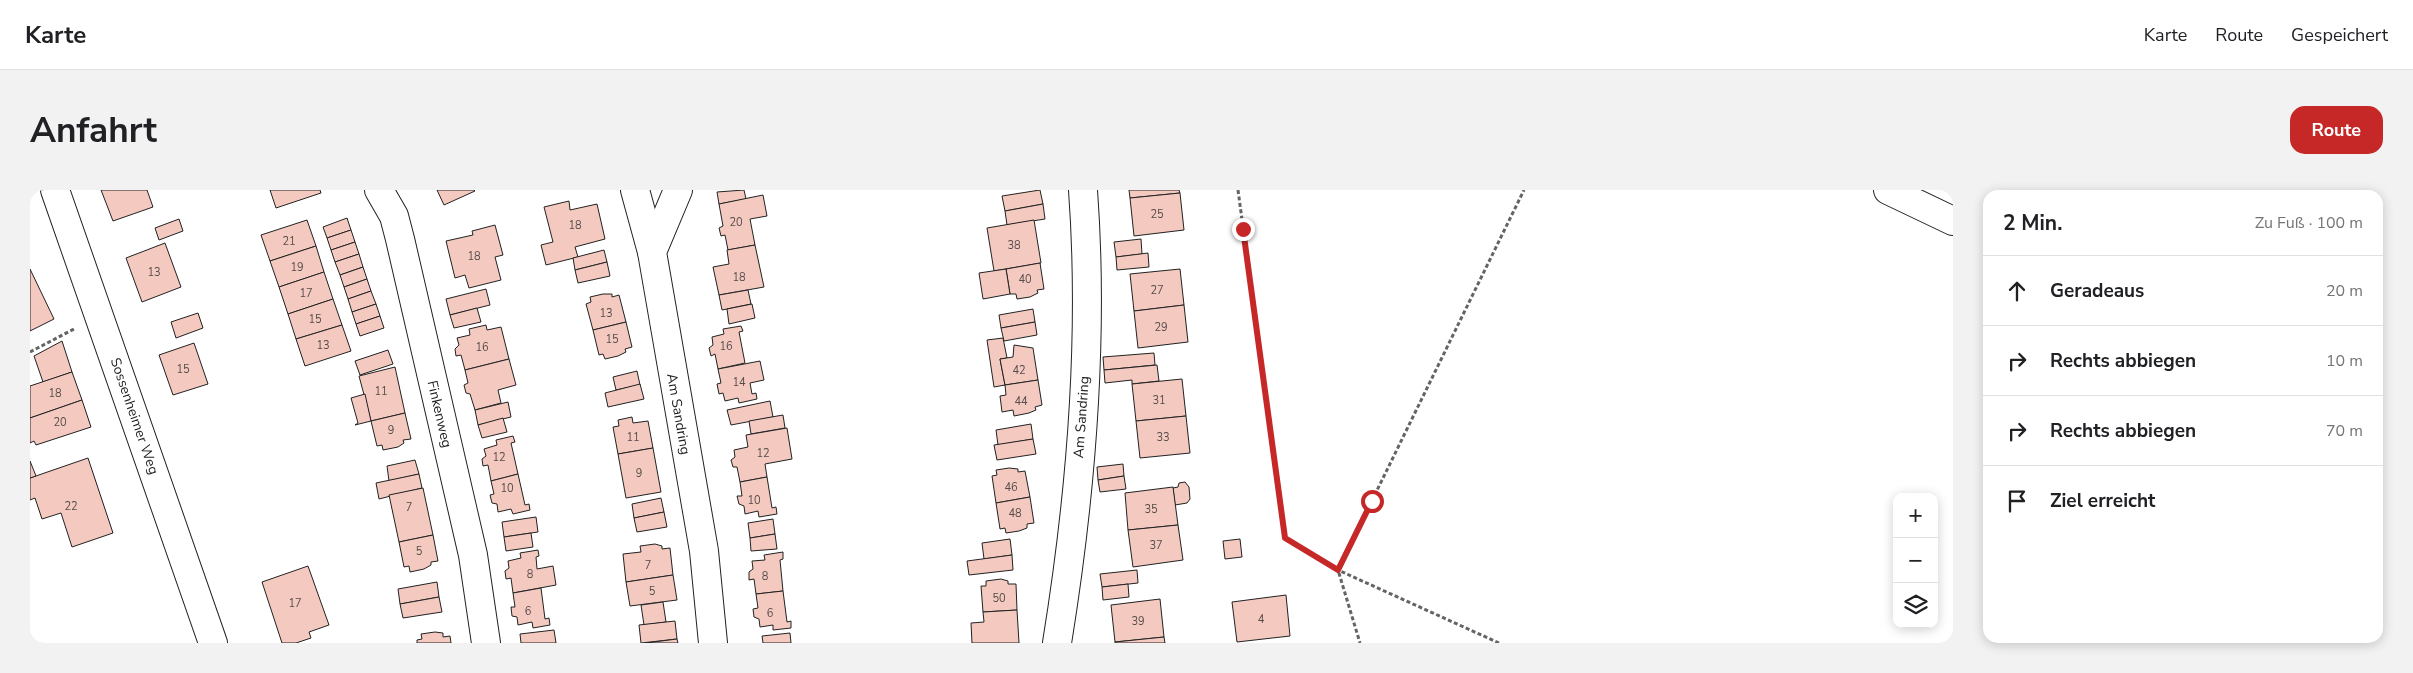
<!DOCTYPE html>
<html lang="de">
<head>
<meta charset="utf-8">
<style>
  :root { --surface:#fff; --page:#f2f2f2; --text:#202124; --muted:#757577; --line:#e0e0e0; --accent:#c62828 }
  body { margin:0; font-family:"Nunito Sans",sans-serif; background:var(--page); color:var(--text) }
  .controls { position:absolute; right:15px; bottom:15px; display:grid; overflow:hidden; border-radius:10px; box-shadow:0 2px 12px #0003 }
  .controls button { width:45px; height:45px; display:grid; place-items:center; padding:0; border:0; border-bottom:1px solid var(--line); background:var(--surface); color:var(--text); font:25px sans-serif }
  .stop { position:absolute; width:15px; height:15px; margin:-11px; border:4px solid #c62828; border-radius:50%; background:#fff }
  .stop.end { background:#c62828; border-color:#fff; box-shadow:0 1px 5px #0008 }
  .list { margin:0; padding:0; list-style:none }
  h2 { display:flex; justify-content:space-between; align-items:center; height:65px; margin:0; padding:0 20px; font-size:21px }
  h2 small { font-size:16px; font-weight:400; color:var(--muted) }
  .list li { display:grid; grid-template-columns:32px 1fr auto; gap:15px; align-items:center; box-sizing:border-box; height:70px; padding:0 20px; border-top:1px solid var(--line) }
  .list b { display:block; font-size:19px; white-space:nowrap }
  .list em { font-size:16px; font-style:normal; color:var(--muted) }
  .icon { flex:none; width:28px; height:28px; fill:none; stroke:currentColor; stroke-width:2; stroke-linecap:round; stroke-linejoin:round }
  .map { position:relative; flex:none; width:1923px; height:453px; overflow:hidden; border-radius:15px }
  header { display:flex; align-items:center; gap:30px; box-sizing:border-box; height:70px; padding:0 25px; background:var(--surface); border-bottom:1px solid var(--line) }
  header strong { font-size:24px }
  nav { display:flex; gap:28px; margin-inline-start:auto; font-size:18px }
  .intro { display:flex; align-items:center; justify-content:space-between; box-sizing:border-box; height:120px; padding:0 30px }
  h1 { margin:0; font-size:35px }
  .button { padding:12px 22px; border-radius:15px; background:var(--accent); color:#fff; font-size:18px; font-weight:700 }
  main { display:flex; gap:30px; padding:0 30px }
  aside { flex:1; background:var(--surface); border-radius:15px; box-shadow:0 2px 12px #0003 }
  .map>svg:first-child { display:block }
</style>
</head>
<body>
<header>
<strong>Karte</strong>
<nav><a>Karte</a><a>Route</a><a>Gespeichert</a></nav>
</header>
<div class="intro"><h1>Anfahrt</h1><a class="button">Route</a></div>
<main>
<div class="map">
<svg width="1923" height="453" viewBox="0 0 1923 453">
  <rect width="100%" height="100%" fill="#fff"/>
  <g fill="#f3c9c0" stroke="#222">
    <path d="M71 0H117L123 17 83 31Z"/>
    <path d="M240 0H290L291 3 246 18Z"/>
    <path d="M407 0H444L445 1 414 15Z"/>
    <path d="M714 0 716 9 689 14 687 2Z"/>
    <path d="M1010 0 1013 14 975 21 972 6Z"/>
    <path d="M1099 0H1149L1150 3 1100 8Z"/>
    <path d="M1150 3 1154 40 1104 46 1100 8Z"/>
    <path d="M733 5 737 26 720 29 725 55 698 60 695 45 691 46 689 38 693 36 689 14Z"/>
    <path d="M539 11 540 20 567 14 575 49 545 57 548 67 516 75 511 55 523 52 514 17Z"/>
    <path d="M1013 14 1015 29 977 35 975 21Z"/>
    <path d="M317 28 321 40 297 48 293 37Z"/>
    <path d="M149 29 153 41 129 50 125 38Z"/>
    <path d="M277 30 286 56 240 71 231 45Z"/>
    <path d="M1004 30 1011 73 964 81 957 38Z"/>
    <path d="M465 35 473 65 465 67 471 90 439 98 435 85 425 88 416 51 443 45 442 41Z"/>
    <path d="M321 40 325 52 301 60 297 48Z"/>
    <path d="M1111 49 1112 64 1086 67 1084 52Z"/>
    <path d="M325 52 329 64 305 72 301 60Z"/>
    <path d="M135 53 151 97 112 112 96 68Z"/>
    <path d="M725 55 734 97 689 105 683 77 699 74 697 60Z"/>
    <path d="M286 56 294 82 249 97 240 71Z"/>
    <path d="M574 60 577 72 545 80 543 68Z"/>
    <path d="M1118 63 1119 77 1087 80 1086 67Z"/>
    <path d="M329 64 333 77 310 85 305 72Z"/>
    <path d="M577 72 580 86 548 93 545 80Z"/>
    <path d="M1010 73 1014 99 1007 100 1008 103 1000 107 987 109 986 104H980L976 79Z"/>
    <path d="M333 77 337 89 314 97 310 85Z"/>
    <path d="M0 79 24 129 0 141Z"/>
    <path d="M976 79 980 104 953 109 949 83Z"/>
    <path d="M1150 79 1154 115 1104 121 1100 84Z"/>
    <path d="M294 82 303 109 258 124 249 97Z"/>
    <path d="M337 89 341 101 318 109 314 97Z"/>
    <path d="M456 99 460 115 420 125 416 109Z"/>
    <path d="M718 100 721 114 692 120 689 105Z"/>
    <path d="M341 101 346 114 322 122 318 109Z"/>
    <path d="M573 104H582V107L589 105 596 132 563 140 556 114 561 112 560 107Z"/>
    <path d="M303 109 312 135 266 149 258 124Z"/>
    <path d="M346 114 350 126 326 134 322 122Z"/>
    <path d="M722 114 725 128 699 134 697 119Z"/>
    <path d="M1154 115 1158 152 1108 158 1104 121Z"/>
    <path d="M447 118 451 132 424 138 420 125Z"/>
    <path d="M1003 119 1005 132 971 138 969 125Z"/>
    <path d="M168 123 173 138 146 148 141 132Z"/>
    <path d="M350 126 354 138 330 146 326 134Z"/>
    <path d="M596 132 602 157 595 159 596 162 588 166 575 169 573 164 569 165 563 140Z"/>
    <path d="M1005 132 1007 145 974 151 971 138Z"/>
    <path d="M312 135 321 161 275 176 266 149Z"/>
    <path d="M456 135 457 140 471 137 479 169 435 180 431 165 426 166 425 159 429 155 427 148 440 145 439 139Z"/>
    <path d="M711 136 713 141 709 142 715 173 688 179 685 164 681 166 679 158 683 155 682 147 694 144 693 139Z"/>
    <path d="M973 148 977 168 970 169 975 195 964 197 957 150Z"/>
    <path d="M32 151 42 182 13 192 4 166Z"/>
    <path d="M164 153 178 194 143 205 129 165Z"/>
    <path d="M984 155 1003 158 1008 190 975 195 970 169 983 167Z"/>
    <path d="M358 160 363 174 330 185 325 171Z"/>
    <path d="M1124 163 1125 175 1074 180 1073 167Z"/>
    <path d="M479 169 486 195 468 200 471 213 445 220 440 204 436 203 434 195 438 193 435 180Z"/>
    <path d="M730 171 734 190 720 193 722 204 726 203 727 209 709 213 708 208 695 211 693 203 689 204 687 194 691 193 688 179Z"/>
    <path d="M1127 175 1129 191 1102 194V190L1075 193 1074 180Z"/>
    <path d="M365 177 375 223 341 231 329 186Z"/>
    <path d="M607 181 610 195 586 200 583 187Z"/>
    <path d="M42 182 52 210 0 228V196Z"/>
    <path d="M1152 189 1156 226 1106 231 1102 194Z"/>
    <path d="M1008 190 1012 215 1005 217 1006 220 999 223 984 226 983 220 972 222 970 206 976 205 975 195Z"/>
    <path d="M610 194 614 209 578 217 575 203Z"/>
    <path d="M335 204 341 231 325 235 328 233 321 208Z"/>
    <path d="M52 210 61 237 6 255 4 251 0 253V228Z"/>
    <path d="M740 211 743 227 701 235 697 220Z"/>
    <path d="M478 212 481 227 448 235 445 220Z"/>
    <path d="M375 223 381 249 373 250 374 253 368 257 353 260 352 255 347 256 341 231Z"/>
    <path d="M753 225 755 238 721 244 719 231Z"/>
    <path d="M1156 226 1160 263 1110 268 1106 231Z"/>
    <path d="M602 227 603 233 618 231 623 258 588 264 583 237 589 236 588 230Z"/>
    <path d="M473 228 477 242 452 248 448 235Z"/>
    <path d="M1001 234 1003 249 968 255 966 240Z"/>
    <path d="M757 238 762 269 735 274 737 287 710 292 707 277H703L701 270 705 267 704 260 718 257 716 245Z"/>
    <path d="M483 246 485 252 481 253 488 284 461 291 458 275 453 276 452 269 456 266 454 259 467 255 466 250Z"/>
    <path d="M1003 249 1006 264 967 270 964 255Z"/>
    <path d="M623 258 631 302 596 308 588 264Z"/>
    <path d="M58 268 83 343 42 357 31 323 12 329 5 308 0 310V288Z"/>
    <path d="M385 270 389 284 359 291 357 276Z"/>
    <path d="M0 271 6 286 0 288Z"/>
    <path d="M1093 274 1094 286 1068 290 1067 277Z"/>
    <path d="M979 278 988 279V282L995 281 1000 307 966 313 962 286 967 285 966 280Z"/>
    <path d="M389 284 392 298 349 309 346 293Z"/>
    <path d="M488 284 495 315 499 314 500 320 483 324 481 319 468 322 467 314 462 313 460 305 464 304 461 291Z"/>
    <path d="M1094 286 1096 299 1070 302 1068 290Z"/>
    <path d="M737 287 742 318 746 317 747 324 729 327 728 321 715 324 714 316 709 314 707 306H712L710 292Z"/>
    <path d="M1155 292 1159 297 1160 309 1157 313 1145 315 1143 298 1148 297 1149 293Z"/>
    <path d="M1143 297 1148 335 1098 340 1095 303Z"/>
    <path d="M393 298 403 345 369 352 359 305Z"/>
    <path d="M1000 307 1004 333 997 334V338L989 341 976 343 975 338 970 339 966 313Z"/>
    <path d="M631 308 634 322 604 328 602 314Z"/>
    <path d="M634 322 637 337 607 342 604 328Z"/>
    <path d="M506 327 508 342 474 347 472 332Z"/>
    <path d="M743 329 745 344 720 348 718 333Z"/>
    <path d="M1148 335 1153 370 1103 377 1098 340Z"/>
    <path d="M501 343 503 357 476 361 474 347Z"/>
    <path d="M745 344 747 359 721 361 720 348Z"/>
    <path d="M403 345 408 371 401 372V375L394 379 380 382 379 376 374 377 369 352Z"/>
    <path d="M980 349 982 365 954 369 952 353Z"/>
    <path d="M1210 349 1212 367 1195 369 1193 351Z"/>
    <path d="M625 354 632 356V359L640 358 643 385 596 392 593 364 611 362 610 356Z"/>
    <path d="M508 360 509 366 506 367 507 379 523 376 526 395 483 403 481 388 476 389 475 381 479 378 478 371 491 368 490 363Z"/>
    <path d="M753 362V369L750 370 753 401 726 404 724 389 719 390V382L723 379 722 371 735 370 734 365Z"/>
    <path d="M982 365 983 380 939 385 937 371Z"/>
    <path d="M278 376 299 435 279 442 281 448 266 453H252L232 392Z"/>
    <path d="M1107 380 1108 393 1072 397 1070 384Z"/>
    <path d="M643 385 647 410 600 416 596 392Z"/>
    <path d="M971 389 978 391V394H986L987 420 953 422 951 396H956V391Z"/>
    <path d="M407 392 409 407 370 414 368 399Z"/>
    <path d="M1098 394 1099 407 1073 410 1072 397Z"/>
    <path d="M511 398 515 429 519 428 520 435 503 438 502 432 488 435 487 427 482 426 481 417H485L483 403Z"/>
    <path d="M753 401 757 432 761 431V438L743 440V435L730 437 729 429 724 427 723 419 728 418 726 404Z"/>
    <path d="M1256 405 1260 446 1207 452 1202 412Z"/>
    <path d="M409 407 412 422 373 428 370 414Z"/>
    <path d="M1130 409 1134 447 1085 452 1081 415Z"/>
    <path d="M633 412 636 432 614 435 611 415Z"/>
    <path d="M987 420 989 453H942L941 433 954 432 953 422Z"/>
    <path d="M645 431 647 449 611 453 609 435Z"/>
    <path d="M524 440 526 453H491L490 444Z"/>
    <path d="M405 442 413 443V447L420 446 421 453H387V450L392 449 391 444Z"/>
    <path d="M760 443 761 453H733L732 446Z"/>
    <path d="M1134 447 1135 453H1085V452Z"/>
    <path d="M647 449 648 453H616Z"/>
  </g>
  <g fill="none" stroke-linecap="round" stroke-linejoin="round">
    <defs>
      <g id="minor">
        <path d="M25 0 183 453"/>
        <path d="M349 0 364 26 370 49 443 365 456 453"/>
        <path d="M605 0 622 62"/>
        <path d="M648 0 622 62 674 361 683 453"/>
        <path d="M1858 0 1923 31"/>
        <path d="M1027 453C1051 305 1064 150 1053 0"/>
      </g>
    </defs>
    <use href="#minor" stroke="#222" stroke-width="30"/>
    <g stroke="#646464" stroke-width="3" stroke-dasharray="4 2.5" stroke-linecap="butt">
      <path d="M1208 0 1255 348 1308 380 1330 453"/>
      <path d="M0 162 44 139"/>
      <path d="M1469 453 1308 380 1494 0"/>
    </g>
    <use href="#minor" stroke="#fff" stroke-width="28"/>
  </g>
  <g fill="none" stroke-linecap="round" stroke-linejoin="round">
    <path stroke="#c62828" stroke-width="6" d="M1213 39 1255 348 1308 380 1342 311"/>
  </g>
  <g text-anchor="middle" stroke-width="4" stroke-linejoin="round" paint-order="stroke">
    <g font-size="11" fill="#564c4a">
      <text x="1127" y="28">25</text>
      <text x="706" y="36">20</text>
      <text x="545" y="39">18</text>
      <text x="259" y="55">21</text>
      <text x="984" y="59">38</text>
      <text x="444" y="70">18</text>
      <text x="267" y="81">19</text>
      <text x="124" y="86">13</text>
      <text x="709" y="91">18</text>
      <text x="995" y="93">40</text>
      <text x="1127" y="104">27</text>
      <text x="276" y="107">17</text>
      <text x="576" y="127">13</text>
      <text x="285" y="133">15</text>
      <text x="1131" y="141">29</text>
      <text x="582" y="153">15</text>
      <text x="293" y="159">13</text>
      <text x="696" y="160">16</text>
      <text x="452" y="161">16</text>
      <text x="153" y="183">15</text>
      <text x="989" y="184">42</text>
      <text x="709" y="196">14</text>
      <text x="351" y="205">11</text>
      <text x="25" y="207">18</text>
      <text x="1129" y="214">31</text>
      <text x="991" y="215">44</text>
      <text x="30" y="236">20</text>
      <text x="361" y="244">9</text>
      <text x="603" y="251">11</text>
      <text x="1133" y="251">33</text>
      <text x="733" y="267">12</text>
      <text x="469" y="271">12</text>
      <text x="609" y="287">9</text>
      <text x="981" y="301">46</text>
      <text x="477" y="302">10</text>
      <text x="724" y="314">10</text>
      <text x="41" y="320">22</text>
      <text x="379" y="321">7</text>
      <text x="1121" y="323">35</text>
      <text x="985" y="327">48</text>
      <text x="1126" y="359">37</text>
      <text x="389" y="365">5</text>
      <text x="618" y="379">7</text>
      <text x="500" y="388">8</text>
      <text x="735" y="390">8</text>
      <text x="622" y="405">5</text>
      <text x="969" y="412">50</text>
      <text x="265" y="417">17</text>
      <text x="498" y="425">6</text>
      <text x="740" y="427">6</text>
      <text x="1231" y="433">4</text>
      <text x="1108" y="435">39</text>
    </g>
    <g font-size="14" fill="#222" stroke="#fff">
      <text transform="translate(410 224) rotate(77)" y="5">Finkenweg</text>
      <text transform="translate(649 224) rotate(80)" y="5">Am Sandring</text>
      <text transform="translate(105 226) rotate(71)" y="5">Sossenheimer Weg</text>
      <text transform="translate(1051 227) rotate(-86)" y="5">Am Sandring</text>
    </g>
  </g>
</svg>
<div class="controls">
<button>+</button>
<button>−</button>
<button><svg class="icon" aria-label="layers" viewBox="0 0 24 24"><path d="M12 4l9 5-9 5-9-5zM3 14l9 5 9-5"/></svg></button>
</div>
<div class="stop" style="left:1342px;top:311px"></div>
<div class="stop end" style="left:1213px;top:39px"></div>
</div>
<aside>
<h2>2 Min.<small>Zu Fuß · 100 m</small></h2>
<ul class="list">
<li><svg class="icon" aria-label="ahead" viewBox="0 0 24 24"><path d="M12 20V5M6 11l6-6 6 6"/></svg><div><b>Geradeaus</b></div><em>20 m</em></li>
<li><svg class="icon" aria-label="right" viewBox="0 0 24 24"><path d="M7 20v-9h11M14 6l5 5-5 5"/></svg><div><b>Rechts abbiegen</b></div><em>10 m</em></li>
<li><svg class="icon" aria-label="right" viewBox="0 0 24 24"><path d="M7 20v-9h11M14 6l5 5-5 5"/></svg><div><b>Rechts abbiegen</b></div><em>70 m</em></li>
<li><svg class="icon" aria-label="arrive" viewBox="0 0 24 24"><path d="M6 21V4h12l-3 4 3 4H6"/></svg><div><b>Ziel erreicht</b></div></li>
</ul>
</aside>
</main>
</body>
</html>
